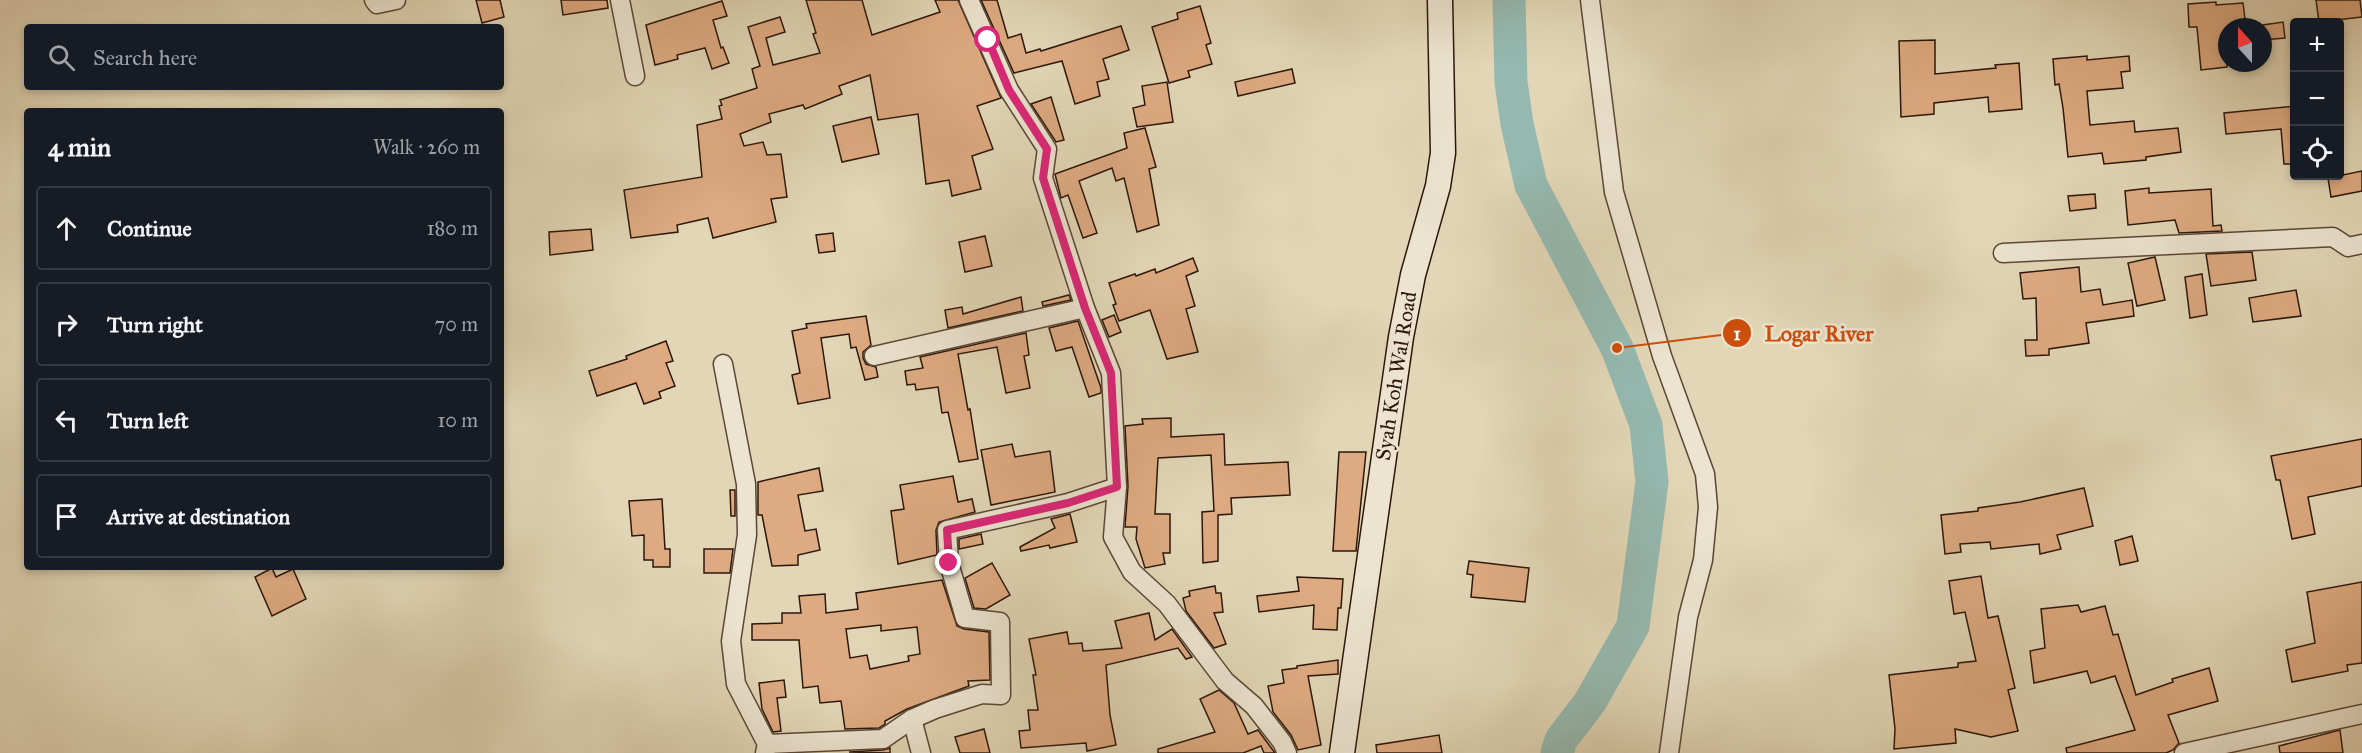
<!DOCTYPE html>
<html lang="en">
<head>
<meta charset="utf-8">
<style>
  :root { --surface:#171b24; --page:#242831; --text:#f1f3f6; --muted:#9ea1a6; --line:#363941 }
  body { margin:0; font-family:"IM FELL Great Primer",serif; background:var(--page); color:var(--text) }
  .controls { position:absolute; right:18px; top:18px; display:grid; overflow:hidden; border-radius:6px; box-shadow:0 3px 9px #0003 }
  .controls button { width:54px; height:54px; display:grid; place-items:center; padding:0; border:0; border-bottom:2px solid var(--line); background:var(--surface); color:var(--text); font:30px sans-serif }
  .compass { position:absolute; left:2218px; top:18px; width:54px; height:54px; border-radius:50%; background:var(--surface); box-shadow:0 3px 9px #0003; rotate:339deg }
  .stop { position:absolute; width:18px; height:18px; margin:-14px; border:4px solid #db2777; border-radius:50%; background:#fff }
  .stop.end { background:#db2777; border-color:#fff; box-shadow:0 2px 6px #0008 }
  .list { margin:0; padding:0; list-style:none }
  h2 { display:flex; justify-content:space-between; align-items:center; height:78px; margin:0; padding:0 24px; font-size:26px }
  h2 small { font-size:20px; font-weight:400; color:var(--muted) }
  .list li { display:grid; grid-template-columns:39px 1fr auto; gap:18px; align-items:center; box-sizing:border-box; height:84px; margin:0 12px 12px; padding:0 12px; border:2px solid var(--line); border-radius:6px }
  .list b { display:block; font-size:22px; white-space:nowrap }
  .list em { font-size:20px; font-style:normal; color:var(--muted) }
  .icon { flex:none; width:33px; height:33px; fill:none; stroke:currentColor; stroke-width:2; stroke-linecap:round; stroke-linejoin:round }
  .map { position:relative; flex:none; width:2362px; height:753px; overflow:hidden }
  .search { position:absolute; background:var(--surface); box-shadow:0 3px 9px #0003; left:24px; top:24px; width:480px; height:66px; display:flex; align-items:center; gap:15px; box-sizing:border-box; padding:0 21px; border-radius:6px; color:var(--muted); font-size:22px }
  .panel { position:absolute; background:var(--surface); box-shadow:0 3px 9px #0003; left:24px; top:108px; width:480px; height:462px; border-radius:6px }
  .map>svg:first-child { display:block }
</style>
</head>
<body>
<div class="map">
<svg width="2362" height="753" viewBox="0 0 2362 753">
  <rect width="100%" height="100%" fill="#e2d6b6"/>
  <filter id="stains"><feTurbulence type="fractalNoise" baseFrequency=".00333" numOctaves="4"/><feColorMatrix values="0 0 0 0 .2 0 0 0 0 .09 0 0 0 0 .02 0 0 0 .5 -.17"/></filter>
  <radialGradient id="worn" r=".72"><stop offset=".6" stop-color="#630" stop-opacity="0"/><stop offset="1" stop-color="#630" stop-opacity=".3"/></radialGradient>
  <g fill="none" stroke-linecap="round" stroke-linejoin="round">
    <path stroke="#95b9b0" stroke-width="33" d="M1509 0 1511 82 1517 124 1531 185 1617 348 1646 425 1652 482 1633 626 1590 702 1561 740 1557 753"/>
  </g>
  <g fill="#deaa81" stroke="#2c170b" stroke-width="1.5" fill-rule="evenodd">
    <path d="M476 0H500L504 17 482 23Z"/>
    <path d="M561 0H607L608 8 563 15Z"/>
    <path d="M806 0H862L872 35 940 12 935 0H958L1001 98 977 106 993 149 972 156 981 189 952 196 949 180 926 184 918 114 878 120 870 75 839 86 842 94 805 109 803 105 769 114 771 122 740 134 744 146 763 142 767 155 781 154 787 197 771 199 776 222 713 238 708 218 677 225 678 232 631 238 624 190 702 177 697 125 722 119 719 106 722 105 720 100 757 88 752 69 760 66 748 27 780 17 785 32 766 38 773 65 820 53 813 34 816 33Z"/>
    <path d="M981 0H997L1008 38 1021 34 1026 53 1040 49 1041 51 1121 26 1129 50 1103 59 1109 79 1097 82 1100 96 1075 104 1062 61 1014 73Z"/>
    <path d="M2316 0H2360L2362 17 2319 22Z"/>
    <path d="M722 1 727 16 713 20 721 48 723 47 729 63 712 69 705 48 677 55 678 59 655 65 646 25Z"/>
    <path d="M2216 2V5L2243 3 2246 27H2227V67L2201 70 2197 27H2189L2188 4Z"/>
    <path d="M1200 6 1211 43 1206 45 1212 64 1188 71 1190 77 1169 83 1152 27 1178 19 1177 13Z"/>
    <path d="M2283 22 2285 38 2263 40V25Z"/>
    <path d="M1935 40V74L1996 68 1995 65 2019 63 2022 109 1989 112 1988 97 1934 103V114L1901 117 1899 41Z"/>
    <path d="M2087 56V60L2129 56 2130 71 2121 72 2123 88 2087 91 2090 125 2134 121 2135 132 2178 128 2181 152 2146 157V160L2104 164 2102 153 2068 157 2063 108 2059 84 2055 85 2053 59Z"/>
    <path d="M1292 69 1295 83 1238 96 1235 82Z"/>
    <path d="M1167 82 1173 122 1137 127 1133 108 1145 105 1142 86Z"/>
    <path d="M1051 97 1064 140 1056 142 1031 104Z"/>
    <path d="M2295 106V164H2284L2281 129 2226 134 2224 113Z"/>
    <path d="M871 117 879 154 842 162 833 126Z"/>
    <path d="M1145 128 1156 167 1149 169 1159 225 1137 232 1124 178 1116 181 1112 168 1079 181 1097 233 1083 238 1068 195 1061 198 1055 174 1127 148 1124 133Z"/>
    <path d="M2362 171V191L2331 197 2328 178Z"/>
    <path d="M2149 188V193L2211 189 2213 226 2221 225 2222 231 2179 233 2175 220 2128 225 2125 191Z"/>
    <path d="M2095 194 2096 208 2070 211 2068 196Z"/>
    <path d="M591 229 593 250 550 255 549 232Z"/>
    <path d="M833 233 835 251 819 253 816 235Z"/>
    <path d="M985 236 992 266 965 272 959 242Z"/>
    <path d="M2252 252 2256 280 2211 286 2206 254Z"/>
    <path d="M2155 257 2165 300 2137 306 2128 263Z"/>
    <path d="M1193 258 1198 271 1186 276 1195 306 1186 309 1198 352 1167 359 1150 310 1119 321 1113 305 1116 304 1109 283 1135 274 1136 276 1155 269 1156 273Z"/>
    <path d="M2079 267 2081 292 2100 289 2103 305 2132 300 2134 316 2086 323 2089 343 2049 349V355L2026 356 2025 340H2037L2036 298 2023 299 2020 273Z"/>
    <path d="M2202 274 2207 315 2190 318 2185 277Z"/>
    <path d="M2296 290 2301 316 2253 322 2249 298Z"/>
    <path d="M1069 295 1071 300 1043 306 1042 302Z"/>
    <path d="M1021 297 1023 311 948 328 945 310 962 307 963 314Z"/>
    <path d="M1114 315 1121 332 1109 337 1102 320Z"/>
    <path d="M866 316 871 345 863 352V358L866 364 876 367 878 377 865 380 856 347 851 348 849 334 821 338 830 398 798 404 792 375 800 373 792 331 807 328 806 324Z"/>
    <path d="M1078 321 1101 388V393L1089 397 1072 347 1056 351 1049 328Z"/>
    <path d="M1026 333 1029 355 1024 356 1030 388 1006 393 997 347 958 354 968 410 970 409 978 459 959 462 948 412 942 413 938 387 916 390 915 384 907 385 905 371 923 368 920 357Z"/>
    <path d="M666 341 673 361 666 363 675 386 659 392 661 398 644 404 636 383 597 396 589 371 627 359 626 356Z"/>
    <path d="M1171 418V437L1224 434 1225 465 1288 462 1290 495 1231 498 1232 514 1218 515V561L1203 563 1202 512 1214 511 1211 455 1158 458 1155 514H1170V553H1163L1165 564 1145 568 1136 539 1137 527H1125L1128 486 1125 426 1143 424 1142 419Z"/>
    <path d="M2362 439V486L2308 497 2315 534 2292 539 2280 480H2276L2271 456Z"/>
    <path d="M1012 444 1015 457 1050 451 1055 492 991 505 981 450Z"/>
    <path d="M1339 452H1366L1356 551H1333Z"/>
    <path d="M819 468 823 491 798 495 805 531 816 529 820 550 798 555V565L772 566 762 515H758V482Z"/>
    <path d="M953 476 958 502 972 499 975 512 939 522 936 530 937 555 898 564 891 511 904 509 900 485Z"/>
    <path d="M2084 488 2093 526 2057 535 2061 549 2040 554 2039 544 1991 549 1990 542 1960 544 1961 552 1945 554 1941 515 1978 511V508L2020 502Z"/>
    <path d="M730 490H735V516H731Z"/>
    <path d="M662 499 665 549H670V567H653V560H644V535L632 536 629 501Z"/>
    <path d="M1070 514 1077 542 1050 548 1049 545 1021 551 1020 547 1055 528 1051 519Z"/>
    <path d="M981 534 983 544 959 549V539Z"/>
    <path d="M2132 536 2138 561 2120 565 2115 541Z"/>
    <path d="M704 549H733L730 573H704Z"/>
    <path d="M1469 561 1529 568 1525 602 1471 597 1473 575 1467 574Z"/>
    <path d="M992 563 1010 595 986 609 974 608 965 578Z"/>
    <path d="M272 568 276 577 293 569 306 599 272 616 255 577Z"/>
    <path d="M1981 576 1988 618 1998 616 2015 688 2008 690 2018 731 1991 737 1955 729 1956 743 1894 749 1895 729 1889 675 1958 667V663L1976 661 1965 612 1954 614 1949 581Z"/>
    <path d="M1297 577 1343 579 1341 608H1338L1337 630 1313 629 1314 605 1259 612 1257 596 1299 591Z"/>
    <path d="M942 580 957 626 964 629 989 632 990 680 968 681 969 686 907 709 885 721V724L879 728 845 729 841 701 820 703 818 686 803 688 799 640H752V624L782 623V613H801L799 596 825 594 826 613 858 609 856 593ZM881 625V631L917 627 920 654 908 656 909 661 870 669 867 655 850 658 846 629Z"/>
    <path d="M2362 582V663L2347 665 2348 671 2292 682 2286 650 2315 643 2307 592Z"/>
    <path d="M1215 586 1216 593H1221L1223 612 1214 613 1226 644 1214 648 1186 611 1183 598 1190 596 1189 591Z"/>
    <path d="M2078 605 2081 612 2105 606 2113 635 2118 634 2136 695 2173 682 2172 679 2209 668 2218 701 2168 715 2179 743 2173 750 2166 753H2067L2066 748 2135 730 2115 676 2091 683 2087 671 2034 683 2030 651 2045 648 2041 609Z"/>
    <path d="M1149 613 1155 640 1172 629 1192 657 1186 659 1178 648 1106 665 1110 715 1116 745 1087 751 1086 743 1021 748 1019 731 1030 730 1028 710H1038L1033 675H1036L1029 639 1067 632 1069 644 1082 643 1083 651 1122 648 1115 621Z"/>
    <path d="M1338 660V674L1308 676 1321 745 1298 750 1291 735 1273 712 1268 686 1284 683 1282 670 1297 668V666Z"/>
    <path d="M784 680 786 697 777 698 781 731 773 732 762 709 759 683Z"/>
    <path d="M1219 690 1234 703 1248 734 1258 730 1275 753H1264L1261 746 1243 753H1158V749L1215 732 1200 699Z"/>
    <path d="M984 729 990 753H960L955 737Z"/>
    <path d="M2340 730 2343 753H2280L2279 746Z"/>
    <path d="M1439 735 1442 753H1377L1376 745Z"/>
    <path d="M890 748V753L849 752 883 750Z"/>
  </g>
  <g fill="none" stroke-linecap="round" stroke-linejoin="round">
    <defs>
      <g id="street">
        <path d="M374 0 377 4 396 0"/>
        <path d="M620 0 635 76"/>
        <path d="M969 0 1009 90 1047 149 1043 178 1085 308 1111 373 1117 487 1113 537 1132 572 1167 604 1225 681 1254 706 1282 742 1287 753"/>
        <path d="M1590 0 1614 192 1662 356 1705 474 1708 507 1703 560 1688 617 1669 753"/>
        <path d="M2003 253 2333 237 2348 247 2362 244"/>
        <path d="M874 356 1085 308"/>
        <path d="M723 364 746 484 747 535 731 641 736 684 767 744 765 753"/>
        <path d="M912 719 921 753"/>
        <path d="M767 744 883 739 912 719 935 709 982 694 1001 695 1000 622 965 618 949 563 947 530 1068 503 1117 487"/>
        <path d="M2184 753 2362 714"/>
      </g>
      <path id="secondary" d="M1342 753 1401 337 1413 275 1438 186 1443 153 1440 0"/>
    </defs>
    <use href="#street" stroke="#5a4736" stroke-width="21"/>
    <use href="#secondary" stroke="#2c170b" stroke-width="27"/>
    <use href="#street" stroke="#ece4d0" stroke-width="18"/>
    <use href="#secondary" stroke="#ece4d0" stroke-width="24"/>
  </g>
  <g fill="none" stroke-linecap="round" stroke-linejoin="round">
    <path stroke="#db2777" stroke-width="8" d="M949 563 947 530 1068 503 1117 487 1111 373 1085 308 1043 178 1047 149 1009 90 988 40"/>
  </g>
  <g text-anchor="middle" stroke-width="5" stroke-linejoin="round" paint-order="stroke">
    <g font-size="21" fill="#2c170b" stroke="#ece4d0">
      <text transform="translate(1396 376) rotate(-81)" y="7">Syah Koh Wal Road</text>
    </g>
  </g>
  <path fill="none" stroke="#cc4f0c" stroke-width="2" d="M1617 348L1737 333"/>
  <g fill="#cc4f0c" stroke="#ece4d0" stroke-width="2">
    <circle cx="1617" cy="348" r="6"/>
    <circle cx="1737" cy="333" r="15"/>
  </g>
  <g font-size="18" text-anchor="middle" font-weight="bold" fill="#fff">
    <text x="1737" y="340">1</text>
  </g>
  <g font-size="22" text-anchor="middle" font-weight="bold" fill="#cc4f0c" stroke="#ece4d0" stroke-width="5" stroke-linejoin="round" paint-order="stroke">
    <text x="1819" y="341">Logar River</text>
  </g>
  <rect width="100%" height="100%" filter="url(#stains)"/>
  <rect width="100%" height="100%" fill="url(#worn)"/>
</svg>
<div class="controls">
<button>+</button>
<button>−</button>
<button><svg class="icon" aria-label="locate" viewBox="0 0 24 24"><circle cx="12" cy="12" r="6"/><path d="M12 2v4M12 18v4M2 12h4M18 12h4"/></svg></button>
</div>
<svg class="compass" viewBox="-18 -18 36 36"><path d="M0-13l5 13h-10z" fill="#e53935"/><path d="M0 13l5-13h-10z" fill="#9ea1a6"/></svg>
<div class="stop" style="left:988px;top:40px"></div>
<div class="stop end" style="left:949px;top:563px"></div>
<div class="search"><svg class="icon" aria-label="search" viewBox="0 0 24 24"><circle cx="10" cy="10" r="6"/><path d="M15 15l6 6"/></svg>Search here</div>
<section class="panel">
<h2>4 min<small>Walk · 260 m</small></h2>
<ul class="list">
<li><svg class="icon" aria-label="ahead" viewBox="0 0 24 24"><path d="M12 20V5M6 11l6-6 6 6"/></svg><div><b>Continue</b></div><em>180 m</em></li>
<li><svg class="icon" aria-label="right" viewBox="0 0 24 24"><path d="M7 20v-9h11M14 6l5 5-5 5"/></svg><div><b>Turn right</b></div><em>70 m</em></li>
<li><svg class="icon" aria-label="left" viewBox="0 0 24 24"><path d="M17 20v-9H6M10 6l-5 5 5 5"/></svg><div><b>Turn left</b></div><em>10 m</em></li>
<li><svg class="icon" aria-label="arrive" viewBox="0 0 24 24"><path d="M6 21V4h12l-3 4 3 4H6"/></svg><div><b>Arrive at destination</b></div></li>
</ul>
</section>
</div>
</body>
</html>
